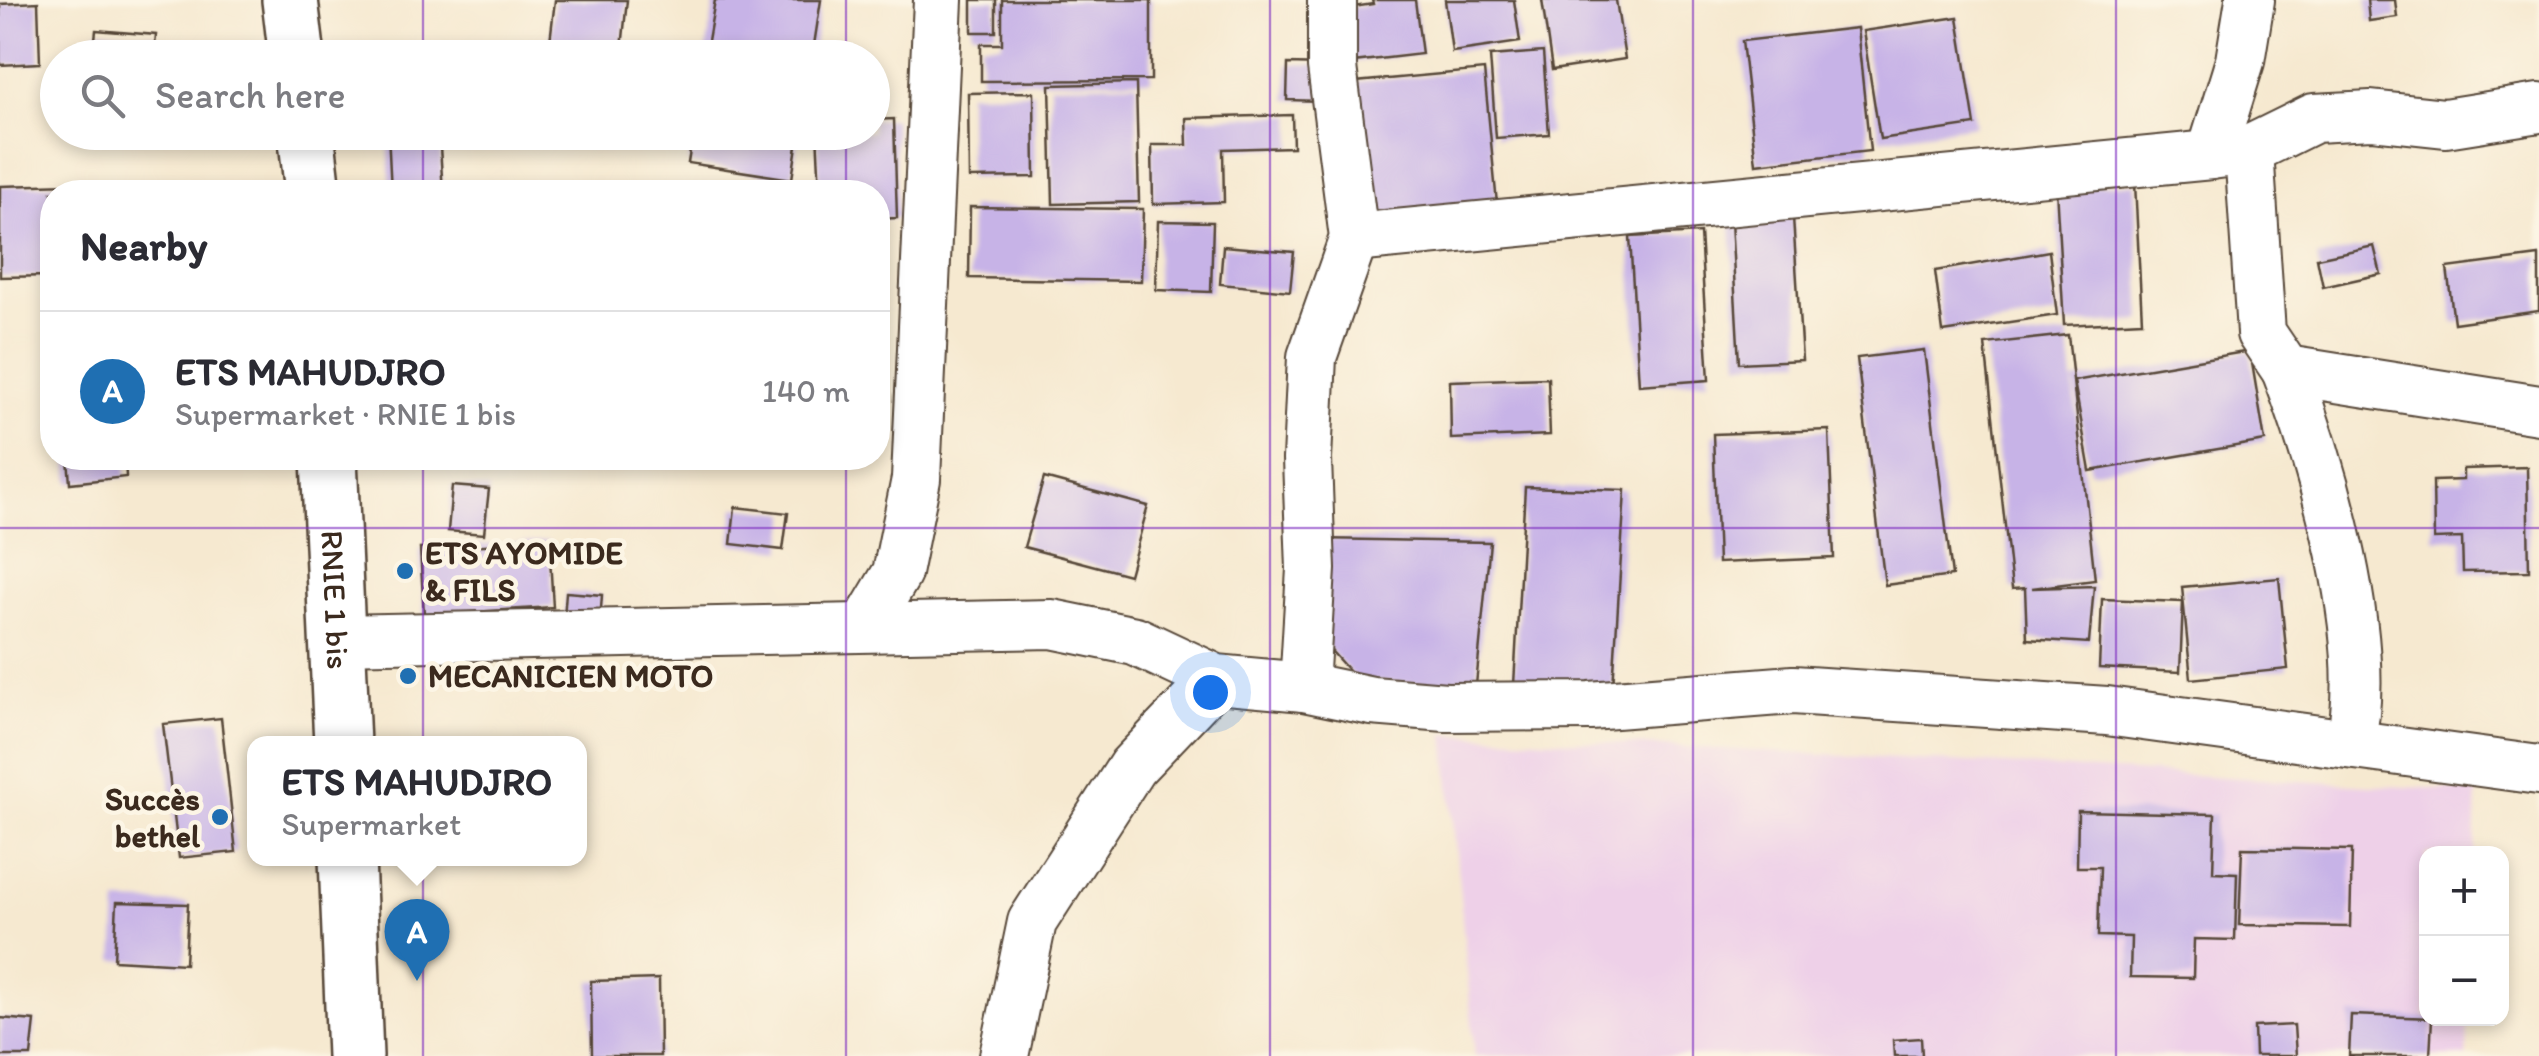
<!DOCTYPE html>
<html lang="en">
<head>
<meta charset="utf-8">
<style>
  :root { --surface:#fff; --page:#f7f7f7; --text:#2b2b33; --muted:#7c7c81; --line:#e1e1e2; --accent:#1f6fb2 }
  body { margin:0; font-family:Itim,sans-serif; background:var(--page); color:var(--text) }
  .controls { position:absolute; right:30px; bottom:30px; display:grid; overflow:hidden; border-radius:20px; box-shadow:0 5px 15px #0003 }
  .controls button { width:90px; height:90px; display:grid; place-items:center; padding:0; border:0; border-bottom:2px solid var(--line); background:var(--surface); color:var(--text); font:50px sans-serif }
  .you { position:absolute; left:1210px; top:692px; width:35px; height:35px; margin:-25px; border:8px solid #fff; border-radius:50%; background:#1a73e8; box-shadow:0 0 0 15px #1a73e833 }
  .badge { display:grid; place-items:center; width:65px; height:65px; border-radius:50%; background:var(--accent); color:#fff; font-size:32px; font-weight:700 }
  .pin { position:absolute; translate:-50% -82px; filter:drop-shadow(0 2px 5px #0008) }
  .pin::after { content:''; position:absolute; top:52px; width:35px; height:30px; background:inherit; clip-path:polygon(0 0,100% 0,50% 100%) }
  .popup { position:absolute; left:247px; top:736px; width:340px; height:130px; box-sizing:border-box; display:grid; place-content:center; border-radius:20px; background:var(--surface); filter:drop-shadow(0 2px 8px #0005); font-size:32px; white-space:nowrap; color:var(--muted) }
  .popup b { font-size:38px; color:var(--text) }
  .popup::after { content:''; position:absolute; left:50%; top:100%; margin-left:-20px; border:20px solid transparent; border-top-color:var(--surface) }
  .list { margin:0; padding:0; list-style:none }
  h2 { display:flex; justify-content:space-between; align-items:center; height:130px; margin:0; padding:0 40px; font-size:42px }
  h2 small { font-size:32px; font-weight:400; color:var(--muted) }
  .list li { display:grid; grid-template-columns:65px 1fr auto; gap:30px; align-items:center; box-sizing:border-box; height:160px; padding:0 40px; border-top:2px solid var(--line) }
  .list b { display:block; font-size:38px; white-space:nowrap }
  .list p { margin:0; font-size:32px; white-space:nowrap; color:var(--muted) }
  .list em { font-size:32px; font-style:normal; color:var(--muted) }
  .icon { flex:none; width:55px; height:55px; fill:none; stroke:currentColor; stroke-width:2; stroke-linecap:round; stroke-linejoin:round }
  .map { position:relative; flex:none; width:2539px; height:1056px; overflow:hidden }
  .search { position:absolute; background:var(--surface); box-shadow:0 5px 15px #0003; left:40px; top:40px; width:850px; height:110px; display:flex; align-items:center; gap:25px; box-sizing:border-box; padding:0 35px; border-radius:55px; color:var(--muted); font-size:38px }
  .panel { position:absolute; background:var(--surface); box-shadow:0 5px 15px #0003; left:40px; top:180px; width:850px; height:290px; border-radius:40px }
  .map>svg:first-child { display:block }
</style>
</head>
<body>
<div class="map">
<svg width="2539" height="1056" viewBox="0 0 2539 1056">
  <rect width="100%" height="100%" fill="#fcf5e5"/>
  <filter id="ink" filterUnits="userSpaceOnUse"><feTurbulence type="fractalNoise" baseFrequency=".01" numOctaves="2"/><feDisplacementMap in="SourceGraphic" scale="20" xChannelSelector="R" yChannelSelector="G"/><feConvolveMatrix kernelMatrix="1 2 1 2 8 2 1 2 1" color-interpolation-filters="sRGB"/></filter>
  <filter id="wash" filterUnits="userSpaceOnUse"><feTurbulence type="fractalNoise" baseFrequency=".0048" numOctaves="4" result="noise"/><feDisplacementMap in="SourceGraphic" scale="40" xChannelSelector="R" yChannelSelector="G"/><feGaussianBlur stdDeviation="2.25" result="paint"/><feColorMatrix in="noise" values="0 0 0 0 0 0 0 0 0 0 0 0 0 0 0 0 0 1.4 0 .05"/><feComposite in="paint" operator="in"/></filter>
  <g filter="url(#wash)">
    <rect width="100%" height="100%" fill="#f6e9d0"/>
    <path fill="#eed0e8" d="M1445 734 2477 791 2475 853 2426 854V1018L2468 1019 2467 1056H1475Z"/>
    <g id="blocks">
      <g fill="#c7b3e7">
        <path d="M555 0H627L621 58H548Z"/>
        <path d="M715 0H821L812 58H705Z"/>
        <rect x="972" y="0" width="24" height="32"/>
        <path d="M1002 0H1151V80L981 81V44H1002Z"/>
        <path d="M1372 0H1415L1422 54 1353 62 1347 8 1373 4Z"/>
        <path d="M1445 0H1514L1520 42 1452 52Z"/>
        <path d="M1542 0H1616L1625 59 1552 70Z"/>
        <path d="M2367 0H2395L2397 17 2369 21Z"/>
        <path d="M38 2 40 63 0 65V4Z"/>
        <path d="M1958 17 1975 125 1880 139 1863 31Z"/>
        <path d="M1857 28 1870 151 1756 164 1742 41Z"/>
        <path d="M96 30 156 35 154 58H93Z"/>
        <path d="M1543 52 1549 134 1496 138 1490 56Z"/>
        <path d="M1288 64 1324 65 1323 101 1287 100Z"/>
        <path d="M1484 70 1497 204 1358 218 1345 83Z"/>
        <path d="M1136 83 1139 202 1053 204 1050 85Z"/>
        <path d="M1034 92 1035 177 969 178 968 93Z"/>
        <path d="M1292 115 1293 147 1223 149 1224 202 1153 204 1152 145H1187L1186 118Z"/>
        <path d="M894 119 897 218 878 219V192H820L817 132H872V120Z"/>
        <path d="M388 132H439L443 192H391Z"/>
        <path d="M693 132H799L792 179 688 163Z"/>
        <path d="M2135 183 2142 321 2064 325 2056 188Z"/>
        <path d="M72 184V192H52V276L0 277V186Z"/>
        <path d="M970 207 1143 209 1141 281 969 278Z"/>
        <path d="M1793 217 1802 360 1739 363 1731 221Z"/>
        <path d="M1158 221 1213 222 1211 292 1156 290Z"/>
        <path d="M1700 233 1709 380 1639 385 1630 237Z"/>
        <path d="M1223 246 1294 252 1290 291 1220 284Z"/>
        <path d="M2374 246 2381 274 2323 287 2317 258Z"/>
        <path d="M2049 251 2057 315 1943 332 1935 271Z"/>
        <path d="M2539 256V311L2454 323 2447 268Z"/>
        <path d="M2068 335 2095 580 2032 588 2094 586 2089 643 2027 639 2025 588 2012 589 1985 344Z"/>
        <path d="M1924 350 1952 576 1885 585 1857 358Z"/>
        <path d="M2250 351 2265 441 2090 471 2074 381Z"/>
        <path d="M1548 378 1550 435 1451 439 1450 381Z"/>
        <path d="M1829 430 1834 558 1718 563 1713 434Z"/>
        <path d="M68 458H125L126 477 70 483Z"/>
        <path d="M2527 467 2529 571 2463 572 2462 538 2434 539 2433 481 2463 480V469Z"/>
        <path d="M1044 478 1148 506 1129 575 1024 547Z"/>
        <path d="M452 486 489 489 484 534 448 531Z"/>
        <path d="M1525 487 1625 490 1613 688 1514 685Z"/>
        <path d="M735 507 788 513 783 550 731 544Z"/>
        <path d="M1319 539 1490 542 1476 685 1358 681 1318 636Z"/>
        <path d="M549 541 553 607 424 615 420 549Z"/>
        <path d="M2279 578 2288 669 2191 679 2182 587Z"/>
        <path d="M566 592 602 595 600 622 564 618Z"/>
        <path d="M2102 599 2183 602 2180 672 2099 668Z"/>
        <path d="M221 718 236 852 179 858 163 724Z"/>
        <path d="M2078 811 2215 814 2213 872 2237 873 2235 940 2194 939 2193 978 2130 977 2131 937 2098 936 2100 867H2077Z"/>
        <path d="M2242 848 2352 850 2350 927 2239 925Z"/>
        <path d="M117 902 188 904 185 964 114 960Z"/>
        <path d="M659 979 660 1056H592L591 981Z"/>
        <path d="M2351 1015 2432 1018 2430 1056H2349Z"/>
        <path d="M0 1018 35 1021 31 1056H0Z"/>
        <path d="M2294 1025 2296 1056H2255L2254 1027Z"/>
        <path d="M1921 1038 1922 1056H1894L1893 1040Z"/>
      </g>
    </g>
  </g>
  <g filter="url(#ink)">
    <use href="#blocks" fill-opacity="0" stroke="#574739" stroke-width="2.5"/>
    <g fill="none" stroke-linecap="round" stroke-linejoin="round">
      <defs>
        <g id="minor">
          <path d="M2249 150 2261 333 2286 370 2539 410"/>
          <path d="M2211 155 2240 61 2250 0"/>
          <path d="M1354 238 2211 155 2249 150 2314 118 2371 115 2445 123 2539 108"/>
          <path d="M2286 370C2322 465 2375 644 2350 742"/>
          <path d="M866 625 897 573 916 479 938 0"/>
          <path d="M338 639 1052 624 1135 641 1216 679 1304 687 1372 701 1446 707 1590 706 1793 690 2107 711 2539 770"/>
          <path d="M1304 687 1311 569 1307 459 1312 357 1354 238 1332 67V0"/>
          <path d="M1004 1056 1032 922 1132 767 1216 679"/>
        </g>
        <g id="primary">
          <path d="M290 0 297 58"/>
          <path d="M306 132 313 192"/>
          <path id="s1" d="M329 458 342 744"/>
          <path d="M347 858 355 1056"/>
        </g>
      </defs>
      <use href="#minor" stroke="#574739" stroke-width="52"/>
      <use href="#primary" stroke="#574739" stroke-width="60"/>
      <use href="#minor" stroke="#fff" stroke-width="48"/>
      <use href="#primary" stroke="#fff" stroke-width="55"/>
    </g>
  </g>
  <path fill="none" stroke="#7b2cbf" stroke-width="2.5" stroke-opacity="0.55" d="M423 0V58M846 0V58M1270 0V1056M1693 0V1056M2116 0V1056M423 132V192M846 132V192M423 458V1056M846 458V1056M0 528H2539"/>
  <g fill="#1f6fb2" stroke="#fcf5e5" stroke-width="4">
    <circle cx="405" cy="571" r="10"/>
    <circle cx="408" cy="676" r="10"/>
    <circle cx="220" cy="817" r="10"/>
  </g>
  <g text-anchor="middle" stroke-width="9" stroke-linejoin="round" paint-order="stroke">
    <g font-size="32" font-weight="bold" fill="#3b2a1e" stroke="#fcf5e5" text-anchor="start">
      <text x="425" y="564">ETS AYOMIDE<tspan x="425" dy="37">&amp; FILS</tspan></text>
      <text x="428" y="687">MECANICIEN MOTO</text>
      <text x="200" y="810" text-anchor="end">Succès<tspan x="200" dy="37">bethel</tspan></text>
    </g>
    <g font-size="32" fill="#3b2a1e" stroke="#fcf5e5">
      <text dy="11" stroke="none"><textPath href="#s1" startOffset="142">RNIE 1 bis</textPath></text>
    </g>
  </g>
</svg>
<div class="controls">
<button>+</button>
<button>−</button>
</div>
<div class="you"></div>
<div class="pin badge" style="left:417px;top:981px">A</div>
<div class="popup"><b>ETS MAHUDJRO</b>Supermarket</div>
<div class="search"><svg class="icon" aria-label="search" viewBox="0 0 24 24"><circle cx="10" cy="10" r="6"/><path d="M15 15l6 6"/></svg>Search here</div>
<section class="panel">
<h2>Nearby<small></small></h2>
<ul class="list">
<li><span class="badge">A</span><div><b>ETS MAHUDJRO</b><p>Supermarket · RNIE 1 bis</p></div><em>140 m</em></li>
</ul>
</section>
</div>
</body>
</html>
